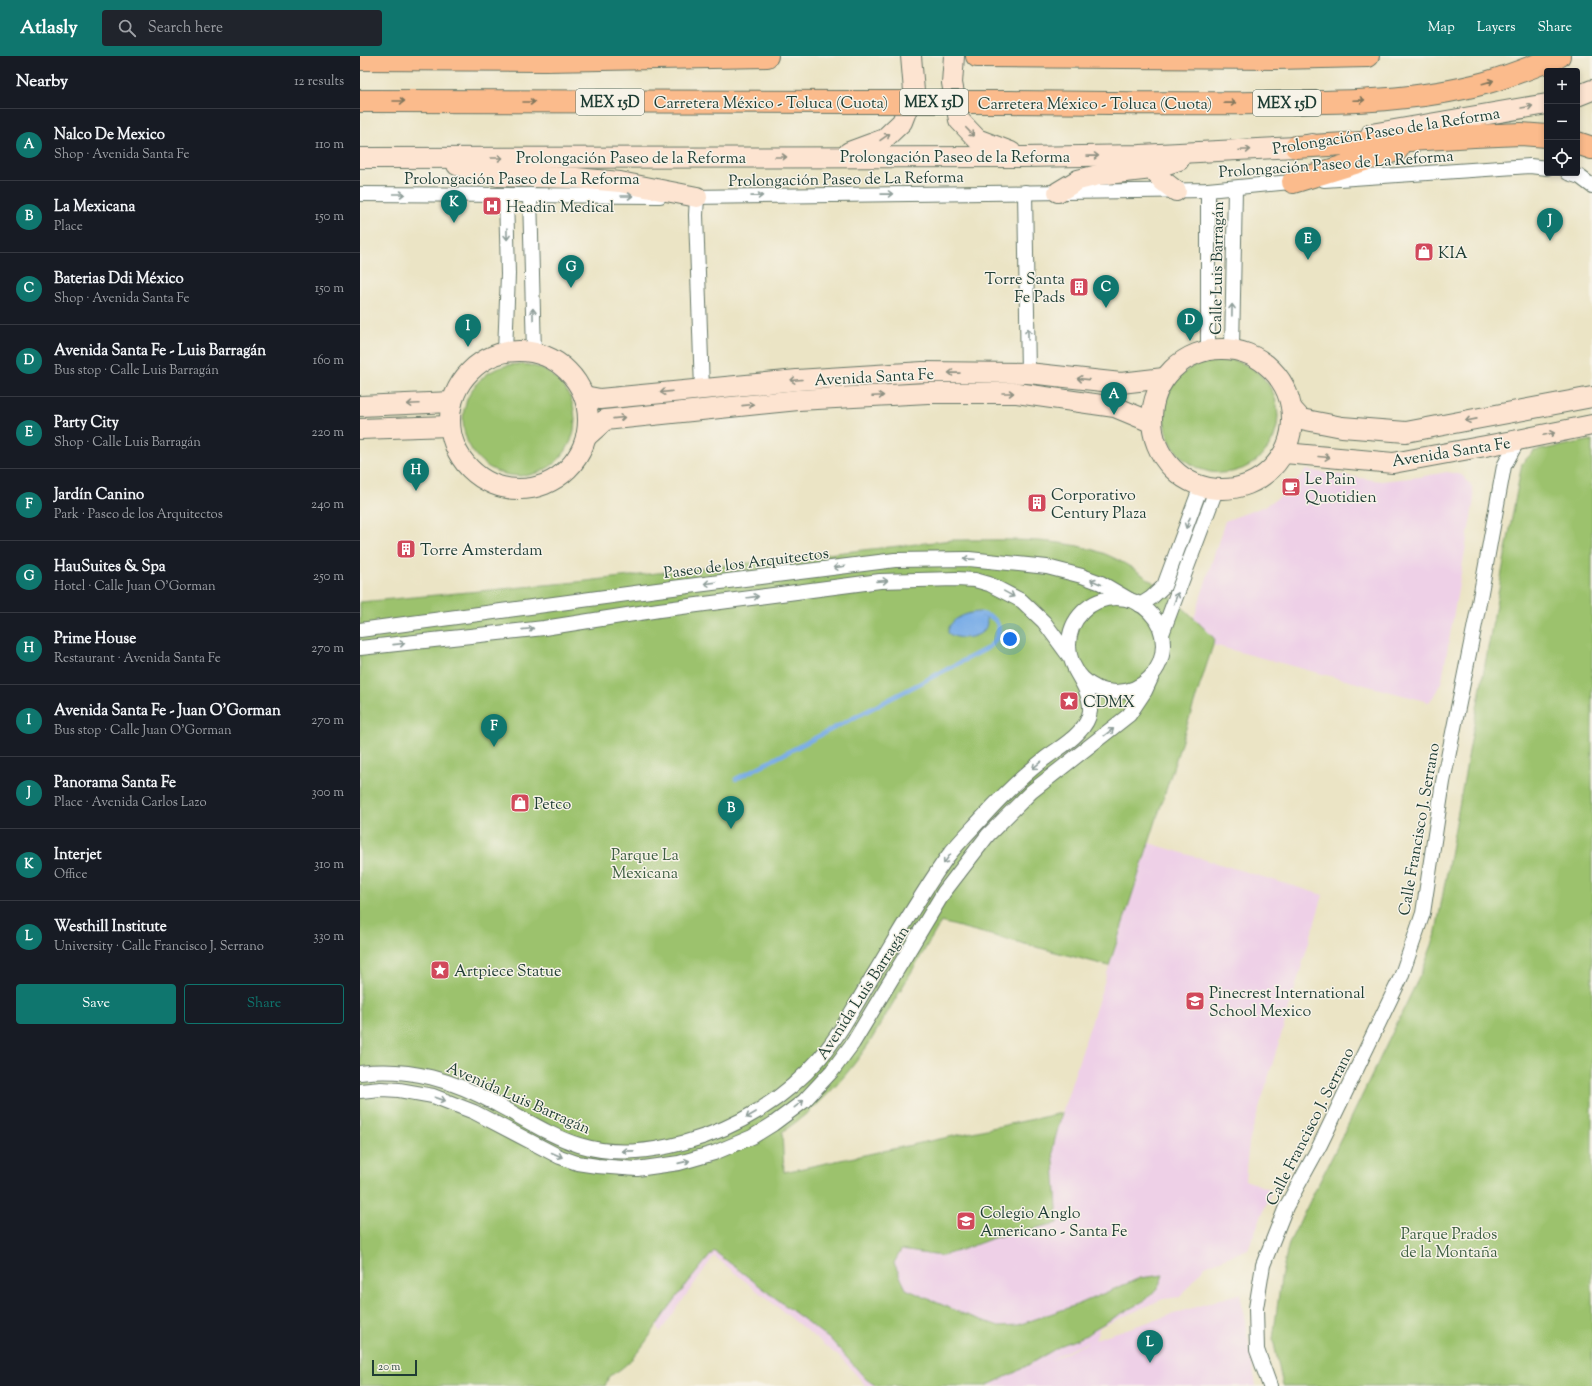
<!DOCTYPE html>
<html lang="en">
<head>
<meta charset="utf-8">
<style>
  :root { --surface:#171b24; --page:#20242c; --text:#f1f3f6; --muted:#9ea1a6; --line:#363941; --accent:#0f766e }
  body { margin:0; font-family:"Sorts Mill Goudy",serif; background:var(--page); color:var(--text) }
  .controls { position:absolute; right:12px; top:12px; display:grid; overflow:hidden; border-radius:4px; box-shadow:0 2px 6px #0003 }
  .controls button { width:36px; height:36px; display:grid; place-items:center; padding:0; border:0; border-bottom:1px solid var(--line); background:var(--surface); color:var(--text); font:20px sans-serif }
  .scale { position:absolute; left:12px; bottom:10px; width:45px; box-sizing:border-box; padding-left:4px; border:2px solid #1f3d34; border-top:0; font-size:11px; line-height:14px; white-space:nowrap; color:#1f3d34; -webkit-text-stroke:3px #f7f3e8; paint-order:stroke }
  .you { position:absolute; left:650px; top:583px; width:14px; height:14px; margin:-10px; border:3px solid #fff; border-radius:50%; background:#1a73e8; box-shadow:0 0 0 6px #1a73e833 }
  .badge { display:grid; place-items:center; width:26px; height:26px; border-radius:50%; background:var(--accent); color:#fff; font-size:13px; font-weight:700 }
  .pin { position:absolute; translate:-50% -33px; filter:drop-shadow(0 1px 2px #0008) }
  .pin::after { content:''; position:absolute; top:21px; width:14px; height:12px; background:inherit; clip-path:polygon(0 0,100% 0,50% 100%) }
  .list { margin:0; padding:0; list-style:none }
  h2 { display:flex; justify-content:space-between; align-items:center; height:52px; margin:0; padding:0 16px; font-size:17px }
  h2 small { font-size:13px; font-weight:400; color:var(--muted) }
  .list li { display:grid; grid-template-columns:26px 1fr auto; gap:12px; align-items:center; box-sizing:border-box; height:72px; padding:0 16px; border-top:1px solid var(--line) }
  .list b { display:block; font-size:15px; white-space:nowrap }
  .list p { margin:0; font-size:13px; white-space:nowrap; color:var(--muted) }
  .list em { font-size:13px; font-style:normal; color:var(--muted) }
  .actions { display:flex; gap:8px; padding:12px 16px }
  .actions a { flex:1; padding:9px 0; border:1px solid var(--accent); border-radius:4px; text-align:center; font-size:14px; color:var(--accent) }
  .actions .main { background:var(--accent); color:#fff }
  .icon { flex:none; width:22px; height:22px; fill:none; stroke:currentColor; stroke-width:2; stroke-linecap:round; stroke-linejoin:round }
  .map { position:relative; flex:none; width:1232px; height:1330px; overflow:hidden }
  header { display:flex; align-items:center; gap:24px; box-sizing:border-box; height:56px; padding:0 20px; background:var(--accent); color:#fff }
  header strong { font-size:19px }
  nav { display:flex; gap:22px; margin-inline-start:auto; font-size:14px }
  .search { width:280px; height:36px; background:var(--page); display:flex; align-items:center; gap:10px; box-sizing:border-box; padding:0 14px; border-radius:4px; color:var(--muted); font-size:15px }
  main { display:flex }
  aside { flex:1; background:var(--surface) }
  .map>svg:first-child { display:block }
</style>
</head>
<body>
<header>
<strong>Atlasly</strong>
<div class="search"><svg class="icon" aria-label="search" viewBox="0 0 24 24"><circle cx="10" cy="10" r="6"/><path d="M15 15l6 6"/></svg>Search here</div>
<nav><a>Map</a><a>Layers</a><a>Share</a></nav>
</header>
<main>
<aside>
<h2>Nearby<small>12 results</small></h2>
<ul class="list">
<li><span class="badge">A</span><div><b>Nalco De Mexico</b><p>Shop · Avenida Santa Fe</p></div><em>110 m</em></li>
<li><span class="badge">B</span><div><b>La Mexicana</b><p>Place</p></div><em>150 m</em></li>
<li><span class="badge">C</span><div><b>Baterias Ddi México</b><p>Shop · Avenida Santa Fe</p></div><em>150 m</em></li>
<li><span class="badge">D</span><div><b>Avenida Santa Fe - Luis Barragán</b><p>Bus stop · Calle Luis Barragán</p></div><em>160 m</em></li>
<li><span class="badge">E</span><div><b>Party City</b><p>Shop · Calle Luis Barragán</p></div><em>220 m</em></li>
<li><span class="badge">F</span><div><b>Jardín Canino</b><p>Park · Paseo de los Arquitectos</p></div><em>240 m</em></li>
<li><span class="badge">G</span><div><b>HauSuites &amp; Spa</b><p>Hotel · Calle Juan O'Gorman</p></div><em>250 m</em></li>
<li><span class="badge">H</span><div><b>Prime House</b><p>Restaurant · Avenida Santa Fe</p></div><em>270 m</em></li>
<li><span class="badge">I</span><div><b>Avenida Santa Fe - Juan O'Gorman</b><p>Bus stop · Calle Juan O'Gorman</p></div><em>270 m</em></li>
<li><span class="badge">J</span><div><b>Panorama Santa Fe</b><p>Place · Avenida Carlos Lazo</p></div><em>300 m</em></li>
<li><span class="badge">K</span><div><b>Interjet</b><p>Office</p></div><em>310 m</em></li>
<li><span class="badge">L</span><div><b>Westhill Institute</b><p>University · Calle Francisco J. Serrano</p></div><em>330 m</em></li>
</ul>
<div class="actions"><a class="main">Save</a><a>Share</a></div>
</aside>
<div class="map">
<svg width="1232" height="1330" viewBox="0 0 1232 1330">
  <rect width="100%" height="100%" fill="#f7f3e8"/>
  <filter id="ink" filterUnits="userSpaceOnUse"><feTurbulence type="fractalNoise" baseFrequency=".025" numOctaves="2"/><feDisplacementMap in="SourceGraphic" scale="8" xChannelSelector="R" yChannelSelector="G"/><feConvolveMatrix kernelMatrix="1 2 1 2 8 2 1 2 1" color-interpolation-filters="sRGB"/></filter>
  <filter id="wash" filterUnits="userSpaceOnUse"><feTurbulence type="fractalNoise" baseFrequency=".012" numOctaves="4" result="noise"/><feDisplacementMap in="SourceGraphic" scale="16" xChannelSelector="R" yChannelSelector="G"/><feGaussianBlur stdDeviation="0.9" result="paint"/><feColorMatrix in="noise" values="0 0 0 0 0 0 0 0 0 0 0 0 0 0 0 0 0 1.4 0 .05"/><feComposite in="paint" operator="in"/></filter>
  <g filter="url(#wash)">
    <rect width="100%" height="100%" fill="#ebe4c5"/>
    <g fill="#eed0e7" fill-rule="evenodd">
      <path d="M946 414 1021 425 1059 421 1087 416 1102 419 1113 432 1114 444 1082 624 1077 636 1069 646 853 589 854 582 834 562 865 465 905 450 929 435Z"/>
      <path d="M789 787 963 839 889 1086 885 1124 912 1134 888 1193 845 1210 820 1241 803 1243 740 1271 735 1283 880 1237 896 1330H506L483 1304 354 1200 300 1276 284 1240 323 1137 702 1057ZM727 1286V1287L690 1305 703 1297Z"/>
    </g>
    <g fill="#9cc26d" stroke="#5e8050">
      <circle cx="861" cy="360" r="57"/>
      <circle cx="159" cy="364" r="56"/>
      <path d="M1232 384V1330H923L913 1283 921 1222 929 1187 986 1073 1063 913 1075 881 1162 407 1174 395Z"/>
      <path d="M592 484C637 484 698 481 740 496 785 513 821 549 854 582L853 589 749 910 581 866 510 986C484 1024 460 1050 422 1076L424 1116 702 1057 693 1091 698 1167 636 1181 604 1193 581 1200 541 1194 534 1207 546 1233 601 1257 639 1270 658 1269 719 1248 780 1222 803 1219 799 1230 787 1243 736 1272 725 1280 702 1289 656 1316 626 1330H516L506 1323 472 1285 354 1195C337 1215 321 1235 306 1256 290 1278 275 1308 249 1320L245 1330H0V546L217 526Z"/>
    </g>
    <path fill="#7baee7" stroke="#4d768e" d="M621 556V560L626 561C633 581 600 587 588 577 588 562 609 556 621 556Z"/>
    <g fill="none" stroke-linecap="round" stroke-linejoin="round">
      <path stroke="#7baee7" stroke-width="4.5" d="M376 723 626 593C642 581 645 562 621 558"/>
    </g>
  </g>
  <g filter="url(#ink)">
    <g fill="none" stroke-linecap="round" stroke-linejoin="round">
      <defs>
        <g id="street">
          <path d="M1208 117 1220 121 1232 130"/>
          <path d="M964 124 1170 110 1187 112"/>
          <path d="M848 134V294"/>
          <path d="M665 136 668 317"/>
          <path d="M0 138 300 140"/>
          <path d="M170 139 174 297"/>
          <path d="M328 141 848 134 941 125"/>
          <path d="M337 141 336 159 342 333"/>
          <path d="M872 293 875 132"/>
          <path d="M145 296 148 218 146 139"/>
          <circle cx="756" cy="589" r="47"/>
          <path d="M780 549 791 542 804 530 841 430"/>
          <path d="M0 574 297 534 535 504 609 503 687 511 722 520 741 527 770 544"/>
          <path d="M802 578 856 434"/>
          <path d="M0 592 184 572 299 554 520 525 596 523 615 524 629 528 662 545 684 566 709 600"/>
          <path d="M0 1017C50 1011 94 1024 138 1049 165 1063 190 1080 219 1089 255 1100 290 1096 326 1086 377 1072 425 1043 460 1002 480 978 495 950 511 923 536 882 560 839 588 800 598 787 610 775 621 763 640 742 660 722 683 704 694 695 708 688 718 677 724 671 729 664 730 655 731 640 722 626 715 614"/>
          <path d="M0 1035 21 1033 39 1034 73 1040 114 1056 200 1101 217 1107 237 1110 277 1113 319 1107 354 1097 392 1081 413 1068 444 1045 472 1015 493 987 584 836 628 779 671 736 769 659 785 635 792 620"/>
          <path d="M910 1330 897 1294 896 1252 903 1209 926 1151 960 1089 1041 921 1063 857 1083 726 1117 558 1144 410 1158 384"/>
        </g>
        <g id="secondary">
          <path d="M594 0 592 27 599 64 617 83 651 96"/>
          <path d="M1217 40 1232 34"/>
          <path d="M1011 78 1187 48"/>
          <path d="M489 96 524 83 542 66 554 35 551 0"/>
          <path d="M0 102 664 101 780 99 936 91 952 88"/>
          <path d="M784 104 803 125 816 135"/>
          <path d="M97 109 138 120 216 122 260 126 337 141"/>
          <path d="M698 136 718 124 738 119 792 113 819 104"/>
          <circle cx="862" cy="363" r="70"/>
          <circle cx="159" cy="364" r="69"/>
          <path d="M224 340 240 343 437 324 563 316 668 317 761 327 804 322"/>
          <path d="M0 350 92 346"/>
          <path d="M932 353 941 363 982 371 1046 376 1232 341"/>
          <path d="M0 373 89 370"/>
          <path d="M226 381 245 364 438 344 568 337H657L755 351 791 366"/>
          <path d="M925 397 1033 407 1158 384 1232 369"/>
        </g>
        <g id="highway">
          <path d="M617 0 916 2 1008 0"/>
          <path d="M0 3 186 4 407 0"/>
          <path d="M0 45 500 46"/>
          <path d="M649 46C731 47 814 48 897 47 972 46 1051 47 1125 27 1150 20 1175 10 1199 0"/>
          <path d="M1217 87 1232 92"/>
          <path d="M936 91 1114 80 1161 78 1187 80"/>
          <path d="M933 126 1037 94"/>
        </g>
      </defs>
      <use href="#street" stroke="#667767" stroke-width="16"/>
      <use href="#secondary" stroke="#667767" stroke-width="22"/>
      <use href="#highway" stroke="#667767" stroke-width="24"/>
      <use href="#street" stroke="#fff" stroke-width="14"/>
      <use href="#secondary" stroke="#fde4d1" stroke-width="20"/>
      <use href="#highway" stroke="#fbbb8c" stroke-width="22"/>
      <defs>
        <path id="highway-bridge" d="M500 46H649"/>
      </defs>
      <use href="#highway-bridge" stroke="#667767" stroke-width="24" stroke-linecap="butt"/>
      <use href="#highway-bridge" stroke="#fbbb8c" stroke-width="22"/>
    </g>
    <defs><path id="oneway-shaft" d="M-6 0H5M1.5-3L5.5 0L1.5 3" fill="none" stroke-width="1.6" stroke-linecap="round" stroke-linejoin="round"/></defs>
    <g stroke="#82765c">
      <use href="#oneway-shaft" transform="translate(1128 26) rotate(-16)"/>
      <use href="#oneway-shaft" transform="translate(999 44) rotate(-2)"/>
      <use href="#oneway-shaft" transform="translate(39 45)"/>
      <use href="#oneway-shaft" transform="translate(169 46)"/>
      <use href="#oneway-shaft" transform="translate(870 47) rotate(-1)"/>
    </g>
    <g stroke="#8e9082">
      <use href="#oneway-shaft" transform="translate(1167 51) rotate(-10)"/>
      <use href="#oneway-shaft" transform="translate(610 76) rotate(46)"/>
      <use href="#oneway-shaft" transform="translate(525 81) rotate(-35)"/>
      <use href="#oneway-shaft" transform="translate(885 94) rotate(-3)"/>
      <use href="#oneway-shaft" transform="translate(733 100) rotate(-1)"/>
      <use href="#oneway-shaft" transform="translate(421 101)"/>
      <use href="#oneway-shaft" transform="translate(137 102)"/>
      <use href="#oneway-shaft" transform="translate(594 317) rotate(-179)"/>
      <use href="#oneway-shaft" transform="translate(723 323) rotate(-174)"/>
      <use href="#oneway-shaft" transform="translate(436 324) rotate(175)"/>
      <use href="#oneway-shaft" transform="translate(306 336) rotate(174)"/>
      <use href="#oneway-shaft" transform="translate(648 337)"/>
      <use href="#oneway-shaft" transform="translate(518 340) rotate(-3)"/>
      <use href="#oneway-shaft" transform="translate(53 348) rotate(177)"/>
      <use href="#oneway-shaft" transform="translate(388 349) rotate(-6)"/>
      <use href="#oneway-shaft" transform="translate(259 362) rotate(-6)"/>
      <use href="#oneway-shaft" transform="translate(1111 364) rotate(169)"/>
      <use href="#oneway-shaft" transform="translate(1189 378) rotate(-12)"/>
      <use href="#oneway-shaft" transform="translate(964 401) rotate(5)"/>
    </g>
    <g stroke="#8f9e9a">
      <use href="#oneway-shaft" transform="translate(39 138)"/>
      <use href="#oneway-shaft" transform="translate(527 138) rotate(-1)"/>
      <use href="#oneway-shaft" transform="translate(267 140)"/>
      <use href="#oneway-shaft" transform="translate(397 140) rotate(-1)"/>
      <use href="#oneway-shaft" transform="translate(147 178) rotate(89)"/>
      <use href="#oneway-shaft" transform="translate(872 254) rotate(-89)"/>
      <use href="#oneway-shaft" transform="translate(173 258) rotate(-91)"/>
      <use href="#oneway-shaft" transform="translate(668 278) rotate(-91)"/>
      <use href="#oneway-shaft" transform="translate(828 467) rotate(110)"/>
      <use href="#oneway-shaft" transform="translate(609 503) rotate(-178)"/>
      <use href="#oneway-shaft" transform="translate(479 511) rotate(173)"/>
      <use href="#oneway-shaft" transform="translate(522 525) rotate(-4)"/>
      <use href="#oneway-shaft" transform="translate(736 526) rotate(-156)"/>
      <use href="#oneway-shaft" transform="translate(350 527) rotate(173)"/>
      <use href="#oneway-shaft" transform="translate(649 538) rotate(29)"/>
      <use href="#oneway-shaft" transform="translate(393 541) rotate(-7)"/>
      <use href="#oneway-shaft" transform="translate(816 542) rotate(-69)"/>
      <use href="#oneway-shaft" transform="translate(168 573) rotate(-6)"/>
      <use href="#oneway-shaft" transform="translate(39 588) rotate(-6)"/>
      <use href="#oneway-shaft" transform="translate(749 676) rotate(-37)"/>
      <use href="#oneway-shaft" transform="translate(677 709) rotate(141)"/>
      <use href="#oneway-shaft" transform="translate(587 803) rotate(126)"/>
      <use href="#oneway-shaft" transform="translate(80 1043) rotate(19)"/>
      <use href="#oneway-shaft" transform="translate(439 1048) rotate(-38)"/>
      <use href="#oneway-shaft" transform="translate(391 1059) rotate(150)"/>
      <use href="#oneway-shaft" transform="translate(268 1095) rotate(179)"/>
      <use href="#oneway-shaft" transform="translate(197 1099) rotate(24)"/>
      <use href="#oneway-shaft" transform="translate(324 1106) rotate(-13)"/>
    </g>
  </g>
  <defs>
    <symbol id="hospital-square" viewBox="-11 -11 22 22"><rect x="-9" y="-9" width="18" height="18" rx="4" fill="#d1495b" stroke="#f7f3e8"/><path d="M-5-5h3v3.5h4V-5h3V5h-3V1.5h-4V5h-3Z" fill="#fff"/></symbol>
    <symbol id="shop-square" viewBox="-11 -11 22 22"><rect x="-9" y="-9" width="18" height="18" rx="4" fill="#d1495b" stroke="#f7f3e8"/><path d="M-5-2.5h2.3a2.7 3.5 0 0 1 5.4 0H5L5.5 6h-11ZM-1.5-2.5h3a1.5 2.3 0 0 0-3 0Z" fill="#fff"/></symbol>
    <symbol id="building-square" viewBox="-11 -11 22 22"><rect x="-9" y="-9" width="18" height="18" rx="4" fill="#d1495b" stroke="#f7f3e8"/><path d="M-4-6H4V6H1V3H-1V6H-4ZM-2.5-4.3h1.7v1.8h-1.7ZM.8-4.3h1.7v1.8H.8ZM-2.5-1h1.7V.8h-1.7ZM.8-1h1.7V.8H.8Z" fill="#fff"/></symbol>
    <symbol id="cafe-square" viewBox="-11 -11 22 22"><rect x="-9" y="-9" width="18" height="18" rx="4" fill="#d1495b" stroke="#f7f3e8"/><path d="M-5.5-4.5H6V0H3Q3 3.5 0 3.5H-2.5Q-5.5 3.5-5.5 0ZM3-3.2v2h1.7v-2ZM-6 4.5H4V6H-6Z" fill="#fff"/></symbol>
    <symbol id="sight-square" viewBox="-11 -11 22 22"><rect x="-9" y="-9" width="18" height="18" rx="4" fill="#d1495b" stroke="#f7f3e8"/><path d="M0-6L1.8-2.2L6-1.7L2.9 1.2L3.7 5.4L0 3.3L-3.7 5.4L-2.9 1.2L-6-1.7L-1.8-2.2Z" fill="#fff"/></symbol>
    <symbol id="school-square" viewBox="-11 -11 22 22"><rect x="-9" y="-9" width="18" height="18" rx="4" fill="#d1495b" stroke="#f7f3e8"/><path d="M0-5L7-2L0 1L-7-2ZM-4 1L0 2.5L4 1V4Q0 6-4 4Z" fill="#fff"/></symbol>
  </defs>
  <g fill-rule="evenodd">
    <use href="#hospital-square" x="121" y="139" width="22" height="22"/>
    <use href="#shop-square" x="1053" y="185" width="22" height="22"/>
    <use href="#building-square" x="708" y="220" width="22" height="22"/>
    <use href="#cafe-square" x="920" y="420" width="22" height="22"/>
    <use href="#building-square" x="666" y="436" width="22" height="22"/>
    <use href="#building-square" x="35" y="482" width="22" height="22"/>
    <use href="#sight-square" x="698" y="634" width="22" height="22"/>
    <use href="#shop-square" x="149" y="736" width="22" height="22"/>
    <use href="#sight-square" x="69" y="903" width="22" height="22"/>
    <use href="#school-square" x="824" y="934" width="22" height="22"/>
    <use href="#school-square" x="595" y="1154" width="22" height="22"/>
  </g>
  <g text-anchor="middle" stroke-width="3" stroke-linejoin="round" paint-order="stroke">
    <g fill="#f7f3e8" stroke="#60746a" stroke-width="1">
      <rect x="216" y="33" width="68" height="26" rx="3"/>
      <rect x="540" y="33" width="68" height="26" rx="3"/>
      <rect x="893" y="34" width="68" height="26" rx="3"/>
    </g>
    <g font-size="15" font-weight="bold" fill="#1f3d34">
      <text x="250" y="51">MEX 15D</text>
      <text x="574" y="51">MEX 15D</text>
      <text x="927" y="52">MEX 15D</text>
    </g>
    <g font-size="16" fill="#1f3d34" stroke="#f7f3e8">
      <text x="411" y="52">Carretera México - Toluca (Cuota)</text>
      <text x="735" y="53">Carretera México - Toluca (Cuota)</text>
      <text transform="translate(1026 74) rotate(-9)" y="6">Prolongación Paseo de la Reforma</text>
      <text x="595" y="106">Prolongación Paseo de la Reforma</text>
      <text x="271" y="107">Prolongación Paseo de la Reforma</text>
      <text transform="translate(976 107) rotate(-4)" y="6">Prolongación Paseo de La Reforma</text>
      <text x="162" y="128">Prolongación Paseo de La Reforma</text>
      <text transform="translate(486 122) rotate(-1)" y="6">Prolongación Paseo de La Reforma</text>
      <text transform="translate(856 212) rotate(-89)" y="6">Calle Luis Barragán</text>
      <text transform="translate(514 320) rotate(-3)" y="6">Avenida Santa Fe</text>
      <text transform="translate(1091 395) rotate(-9)" y="6">Avenida Santa Fe</text>
      <text transform="translate(386 506) rotate(-7)" y="6">Paseo de los Arquitectos</text>
      <text transform="translate(1058 773) rotate(-80)" y="6">Calle Francisco J. Serrano</text>
      <text transform="translate(502 936) rotate(-57)" y="6">Avenida Luis Barragán</text>
      <text transform="translate(159 1041) rotate(24)" y="6">Avenida Luis Barragán</text>
      <text transform="translate(949 1070) rotate(-63)" y="6">Calle Francisco J. Serrano</text>
    </g>
    <g font-size="16" fill="#1f3d34" stroke="#f7f3e8" text-anchor="start">
      <text x="146" y="156">Headin Medical</text>
      <text x="1078" y="202">KIA</text>
      <text x="705" y="228" text-anchor="end">Torre Santa<tspan x="705" dy="18">Fe Pads</tspan></text>
      <text x="945" y="428">Le Pain<tspan x="945" dy="18">Quotidien</tspan></text>
      <text x="691" y="444">Corporativo<tspan x="691" dy="18">Century Plaza</tspan></text>
      <text x="60" y="499">Torre Amsterdam</text>
      <text x="723" y="651">CDMX</text>
      <text x="174" y="753">Petco</text>
      <text x="94" y="920">Artpiece Statue</text>
      <text x="849" y="942">Pinecrest International<tspan x="849" dy="18">School Mexico</tspan></text>
      <text x="620" y="1162">Colegio Anglo<tspan x="620" dy="18">Americano - Santa Fe</tspan></text>
    </g>
    <g font-size="16" fill="#3e5e42" stroke="#f7f3e8">
      <text x="285" y="804">Parque La<tspan x="285" dy="18">Mexicana</tspan></text>
      <text x="1089" y="1183">Parque Prados<tspan x="1089" dy="18">de la Montaña</tspan></text>
    </g>
  </g>
</svg>
<div class="controls">
<button>+</button>
<button>−</button>
<button><svg class="icon" aria-label="locate" viewBox="0 0 24 24"><circle cx="12" cy="12" r="6"/><path d="M12 2v4M12 18v4M2 12h4M18 12h4"/></svg></button>
</div>
<div class="scale">20 m</div>
<div class="you"></div>
<div class="pin badge" style="left:754px;top:359px">A</div>
<div class="pin badge" style="left:371px;top:773px">B</div>
<div class="pin badge" style="left:746px;top:252px">C</div>
<div class="pin badge" style="left:830px;top:285px">D</div>
<div class="pin badge" style="left:948px;top:204px">E</div>
<div class="pin badge" style="left:134px;top:691px">F</div>
<div class="pin badge" style="left:211px;top:232px">G</div>
<div class="pin badge" style="left:56px;top:435px">H</div>
<div class="pin badge" style="left:108px;top:291px">I</div>
<div class="pin badge" style="left:1190px;top:185px">J</div>
<div class="pin badge" style="left:94px;top:167px">K</div>
<div class="pin badge" style="left:790px;top:1307px">L</div>
</div>
</main>
</body>
</html>
